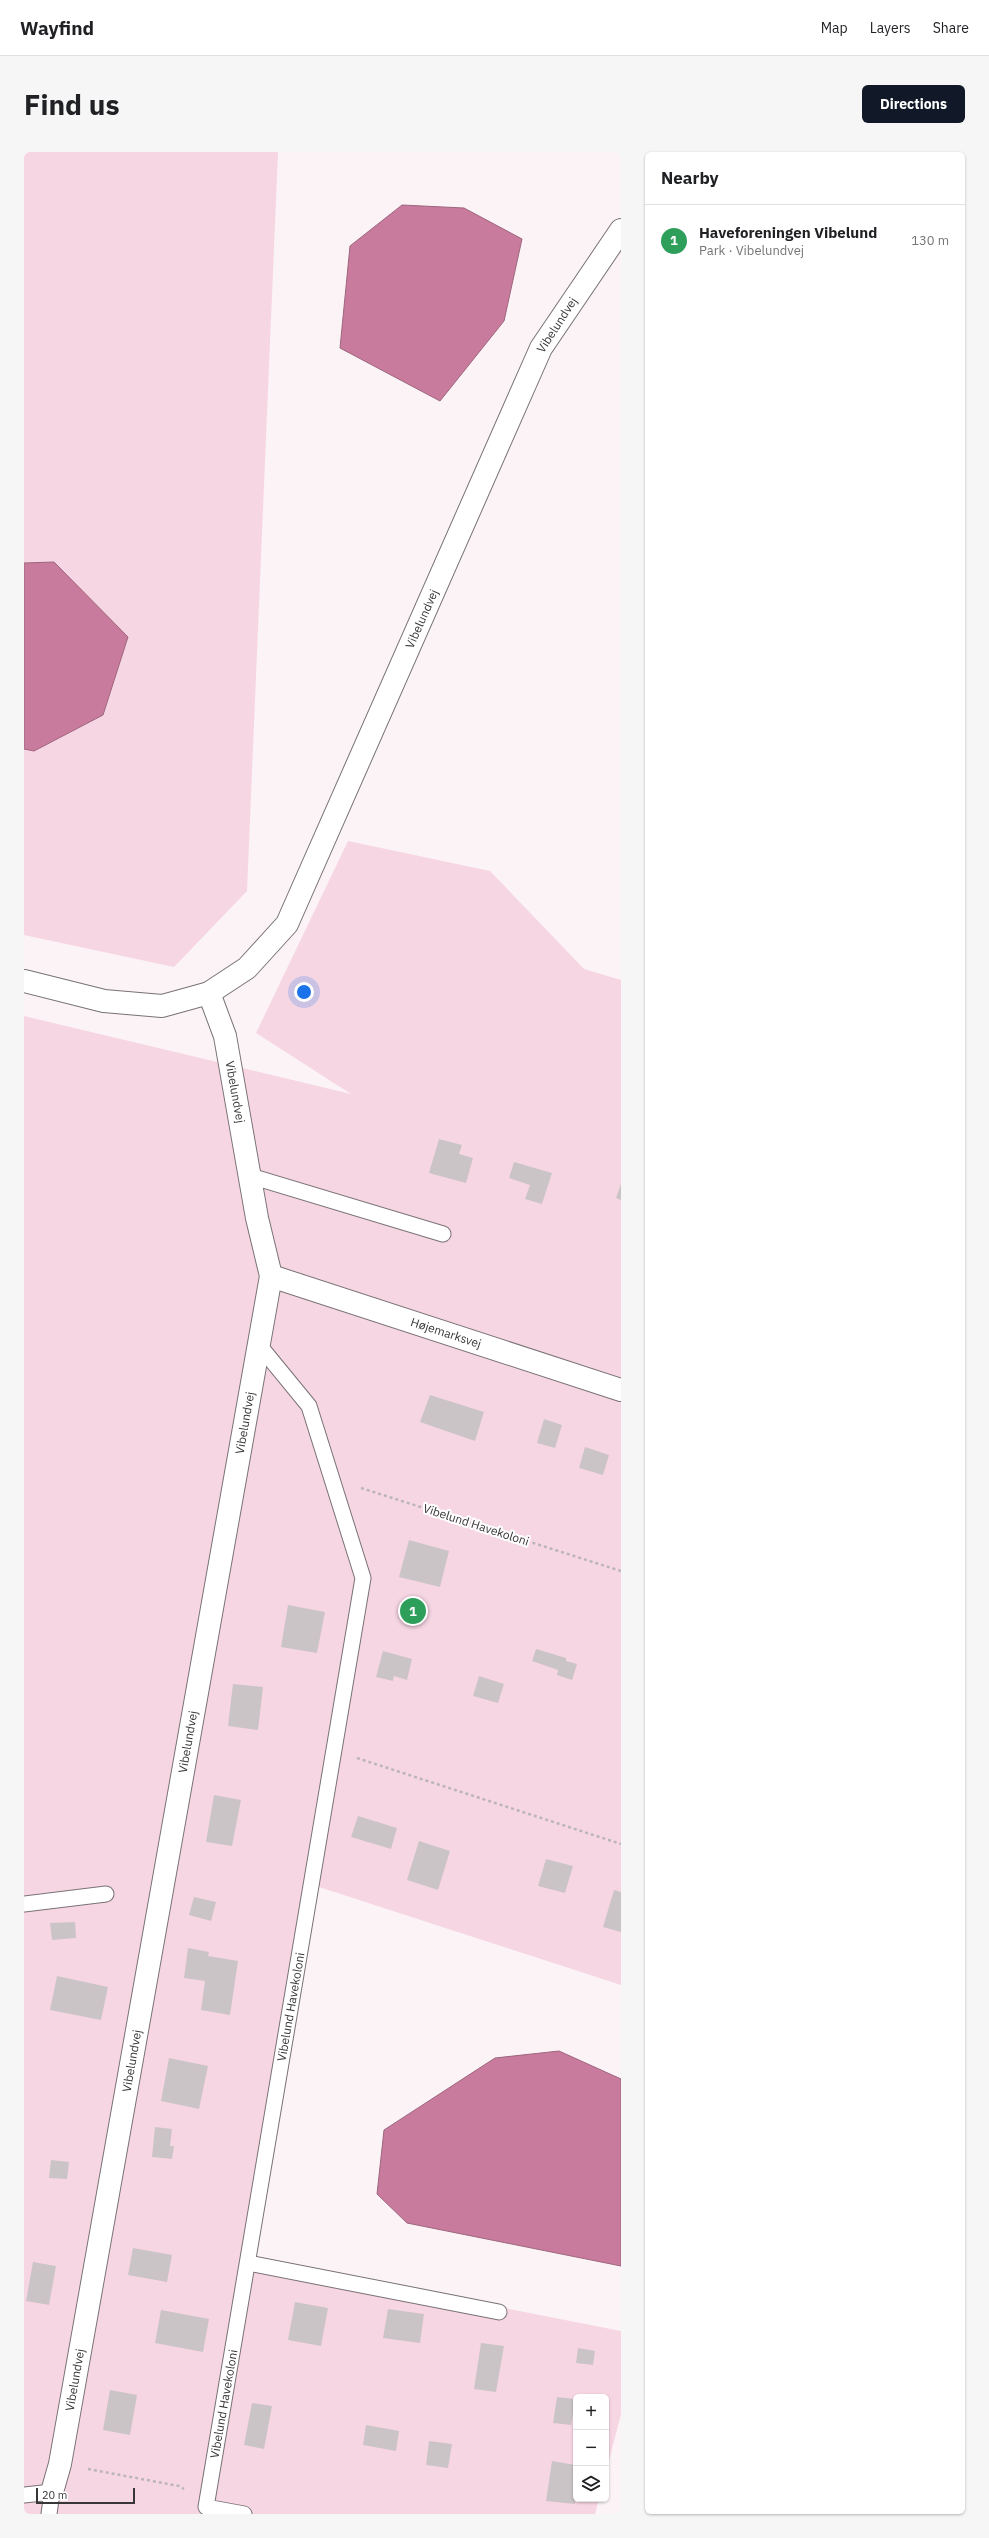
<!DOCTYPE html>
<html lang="en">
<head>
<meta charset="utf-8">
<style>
  :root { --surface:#fff; --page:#f6f6f6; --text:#202124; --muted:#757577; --line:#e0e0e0; --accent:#111827 }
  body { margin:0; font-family:"IBM Plex Sans",sans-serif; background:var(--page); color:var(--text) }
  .controls { position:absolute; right:12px; bottom:12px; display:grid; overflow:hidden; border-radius:6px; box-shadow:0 1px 3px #0004 }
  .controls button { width:36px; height:36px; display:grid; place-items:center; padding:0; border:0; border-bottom:1px solid var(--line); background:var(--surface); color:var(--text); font:20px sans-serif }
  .scale { position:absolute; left:12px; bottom:10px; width:99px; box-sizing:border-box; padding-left:4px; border:2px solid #393637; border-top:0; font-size:11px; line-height:14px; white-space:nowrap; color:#393637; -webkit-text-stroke:3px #fff; paint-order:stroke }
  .you { position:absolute; left:280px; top:840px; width:14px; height:14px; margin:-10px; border:3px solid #fff; border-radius:50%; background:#1a73e8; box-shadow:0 0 0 6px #1a73e833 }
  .badge { display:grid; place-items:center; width:26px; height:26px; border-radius:50%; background:var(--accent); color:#fff; font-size:13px; font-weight:700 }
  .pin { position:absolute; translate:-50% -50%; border:2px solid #fff; box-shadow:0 1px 4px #0006 }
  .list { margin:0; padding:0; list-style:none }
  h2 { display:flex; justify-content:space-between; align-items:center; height:52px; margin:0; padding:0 16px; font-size:17px }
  h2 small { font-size:13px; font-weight:400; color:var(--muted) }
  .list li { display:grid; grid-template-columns:26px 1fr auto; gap:12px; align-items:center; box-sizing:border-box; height:72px; padding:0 16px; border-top:1px solid var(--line) }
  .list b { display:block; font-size:15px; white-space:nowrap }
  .list p { margin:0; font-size:13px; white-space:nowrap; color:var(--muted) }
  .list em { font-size:13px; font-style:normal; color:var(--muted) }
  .icon { flex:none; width:22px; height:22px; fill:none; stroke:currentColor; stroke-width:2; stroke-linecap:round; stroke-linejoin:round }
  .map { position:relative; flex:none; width:597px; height:2362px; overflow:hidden; border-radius:6px }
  header { display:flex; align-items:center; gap:24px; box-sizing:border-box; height:56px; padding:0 20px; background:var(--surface); border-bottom:1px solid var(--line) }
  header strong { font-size:19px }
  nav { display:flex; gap:22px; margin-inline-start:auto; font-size:14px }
  .intro { display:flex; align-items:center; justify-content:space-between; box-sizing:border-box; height:96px; padding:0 24px }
  h1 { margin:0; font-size:28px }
  .button { padding:10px 18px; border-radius:6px; background:var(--accent); color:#fff; font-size:14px; font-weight:700 }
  main { display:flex; gap:24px; padding:0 24px }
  aside { flex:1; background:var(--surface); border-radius:6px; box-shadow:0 1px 3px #0004 }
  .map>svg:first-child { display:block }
</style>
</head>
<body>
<header>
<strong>Wayfind</strong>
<nav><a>Map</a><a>Layers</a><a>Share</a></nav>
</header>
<div class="intro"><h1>Find us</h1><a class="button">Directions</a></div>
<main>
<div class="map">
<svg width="597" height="2362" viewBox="0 0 597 2362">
  <rect width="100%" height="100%" fill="#fbf3f6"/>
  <g fill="#f7d6e3">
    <path d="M0 0H254L223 739 150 815 0 783Z"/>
    <path d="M324 689 466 719 560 817 597 828V1833L292 1734 231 2107 597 2179V2262L582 2320V2245H552V2347H575L571 2362H0V864L327 942 232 881Z"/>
  </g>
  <g fill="#c97b9d" stroke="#9e667e">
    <path d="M378 53 440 56 498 87 480 169 416 249 316 196 326 94Z"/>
    <path d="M30 410 104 485 79 563 10 599 0 597V411Z"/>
    <path d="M535 1899 597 1927V2114L383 2071 353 2042 360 1978 471 1906Z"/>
  </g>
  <g fill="#cbc4c6">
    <path d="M415 987 438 993 435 1002 449 1006 442 1031 405 1021Z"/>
    <path d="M490 1010 528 1021 518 1052 501 1047 506 1033 485 1026Z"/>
    <path d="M597 1032V1048L592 1046Z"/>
    <path d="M406 1243 460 1260 451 1289 396 1270Z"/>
    <path d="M520 1267 538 1273 531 1296 513 1291Z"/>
    <path d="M561 1295 585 1303 579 1323 555 1316Z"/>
    <path d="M385 1388 425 1399 416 1435 375 1425Z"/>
    <path d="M264 1453 301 1460 293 1501 257 1495Z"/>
    <path d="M512 1497 542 1506V1509L553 1512 548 1528 533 1523 534 1518 508 1509Z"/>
    <path d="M359 1499 388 1507 383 1528 370 1524 369 1529 352 1525Z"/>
    <path d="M455 1524 480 1532 474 1551 449 1544Z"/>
    <path d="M209 1532 239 1535 234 1578 204 1574Z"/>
    <path d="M190 1643 217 1648 208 1694 182 1690Z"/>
    <path d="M334 1664 373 1676 367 1697 327 1685Z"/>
    <path d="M395 1689 426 1699 414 1738 383 1728Z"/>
    <path d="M522 1707 549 1714 541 1741 514 1734Z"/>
    <path d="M590 1738 597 1740V1780L579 1775Z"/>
    <path d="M170 1745 192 1750 187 1769 165 1763Z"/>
    <path d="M51 1770 52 1786 28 1788 26 1771Z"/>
    <path d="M164 1796 185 1800 184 1804 214 1809 206 1863 177 1858 181 1829 160 1826Z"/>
    <path d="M33 1824 84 1835 77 1868 26 1858Z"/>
    <path d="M145 1906 184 1914 175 1957 137 1949Z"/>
    <path d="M131 1975 148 1977 146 1994H150L148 2007 128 2005Z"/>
    <path d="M27 2008 45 2010 43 2027 25 2026Z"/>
    <path d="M109 2096 148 2103 143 2130 104 2123Z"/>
    <path d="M9 2110 32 2114 25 2153 2 2149Z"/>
    <path d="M271 2150 304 2156 297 2194 264 2188Z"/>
    <path d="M364 2157 400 2162 396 2191 359 2186Z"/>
    <path d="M137 2158 185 2167 179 2200 131 2191Z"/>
    <path d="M457 2191 480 2194 472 2240 450 2237Z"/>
    <path d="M554 2196 571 2199 569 2213 552 2211Z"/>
    <path d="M86 2238 113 2243 106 2283 79 2278Z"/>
    <path d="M533 2245 551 2247 547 2273 529 2271Z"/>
    <path d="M228 2251 248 2254 240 2297 220 2293Z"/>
    <path d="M342 2273 375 2279 372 2299 339 2293Z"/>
    <path d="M405 2289 428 2292 424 2316 402 2313Z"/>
    <path d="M528 2309 552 2313 551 2352 522 2349Z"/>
  </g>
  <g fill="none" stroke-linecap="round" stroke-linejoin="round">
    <defs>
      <g id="service">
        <path d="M226 1024 419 1082"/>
        <path d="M0 1752 82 1742"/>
        <path d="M224 2111 475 2160"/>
        <path d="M0 2343 28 2340 25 2362"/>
        <path d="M220 2362 182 2355 339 1426 285 1254 235 1193"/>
      </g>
      <g id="minor">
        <path d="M0 829 80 849 138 854 185 841 223 816 263 772 517 196 597 78"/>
        <path d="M247 1124 597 1238"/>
        <path d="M28 2340 36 2312 247 1124 233 1066 201 884 185 841"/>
      </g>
    </defs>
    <use href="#service" stroke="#797275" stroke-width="17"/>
    <use href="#minor" stroke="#797275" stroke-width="24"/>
    <g stroke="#bbb5b7" stroke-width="2.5" stroke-dasharray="3 3" stroke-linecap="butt">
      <path d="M337 1336 597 1419"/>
      <path d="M333 1606 597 1692"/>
      <path d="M64 2317 155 2334 160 2337"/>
    </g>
    <use href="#service" stroke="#fff" stroke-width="15"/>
    <use href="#minor" stroke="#fff" stroke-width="22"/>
  </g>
  <g text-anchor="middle" stroke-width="4" stroke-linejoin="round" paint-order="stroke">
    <g font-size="12" fill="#393637" stroke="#fff">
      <text transform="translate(533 173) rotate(-57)" y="4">Vibelundvej</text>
      <text transform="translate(398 467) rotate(-66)" y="4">Vibelundvej</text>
      <text transform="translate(211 940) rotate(80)" y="4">Vibelundvej</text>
      <text transform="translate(422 1181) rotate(18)" y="4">Højemarksvej</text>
      <text transform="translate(221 1271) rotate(-80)" y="4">Vibelundvej</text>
      <text transform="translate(452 1373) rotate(18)" y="4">Vibelund Havekoloni</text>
      <text transform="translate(164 1590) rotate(-80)" y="4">Vibelundvej</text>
      <text transform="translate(267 1855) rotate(-80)" y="4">Vibelund Havekoloni</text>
      <text transform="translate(108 1909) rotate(-80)" y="4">Vibelundvej</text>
      <text transform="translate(51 2228) rotate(-80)" y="4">Vibelundvej</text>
      <text transform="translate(200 2252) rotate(-80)" y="4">Vibelund Havekoloni</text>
    </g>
  </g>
</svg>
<div class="controls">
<button>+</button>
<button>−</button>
<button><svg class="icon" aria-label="layers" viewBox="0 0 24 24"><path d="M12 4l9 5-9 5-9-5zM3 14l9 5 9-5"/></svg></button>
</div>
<div class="scale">20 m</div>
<div class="you"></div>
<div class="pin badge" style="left:389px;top:1459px;background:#2e9e5b">1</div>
</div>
<aside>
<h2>Nearby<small></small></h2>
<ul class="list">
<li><span class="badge" style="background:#2e9e5b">1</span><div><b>Haveforeningen Vibelund</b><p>Park · Vibelundvej</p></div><em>130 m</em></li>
</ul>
</aside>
</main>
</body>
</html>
